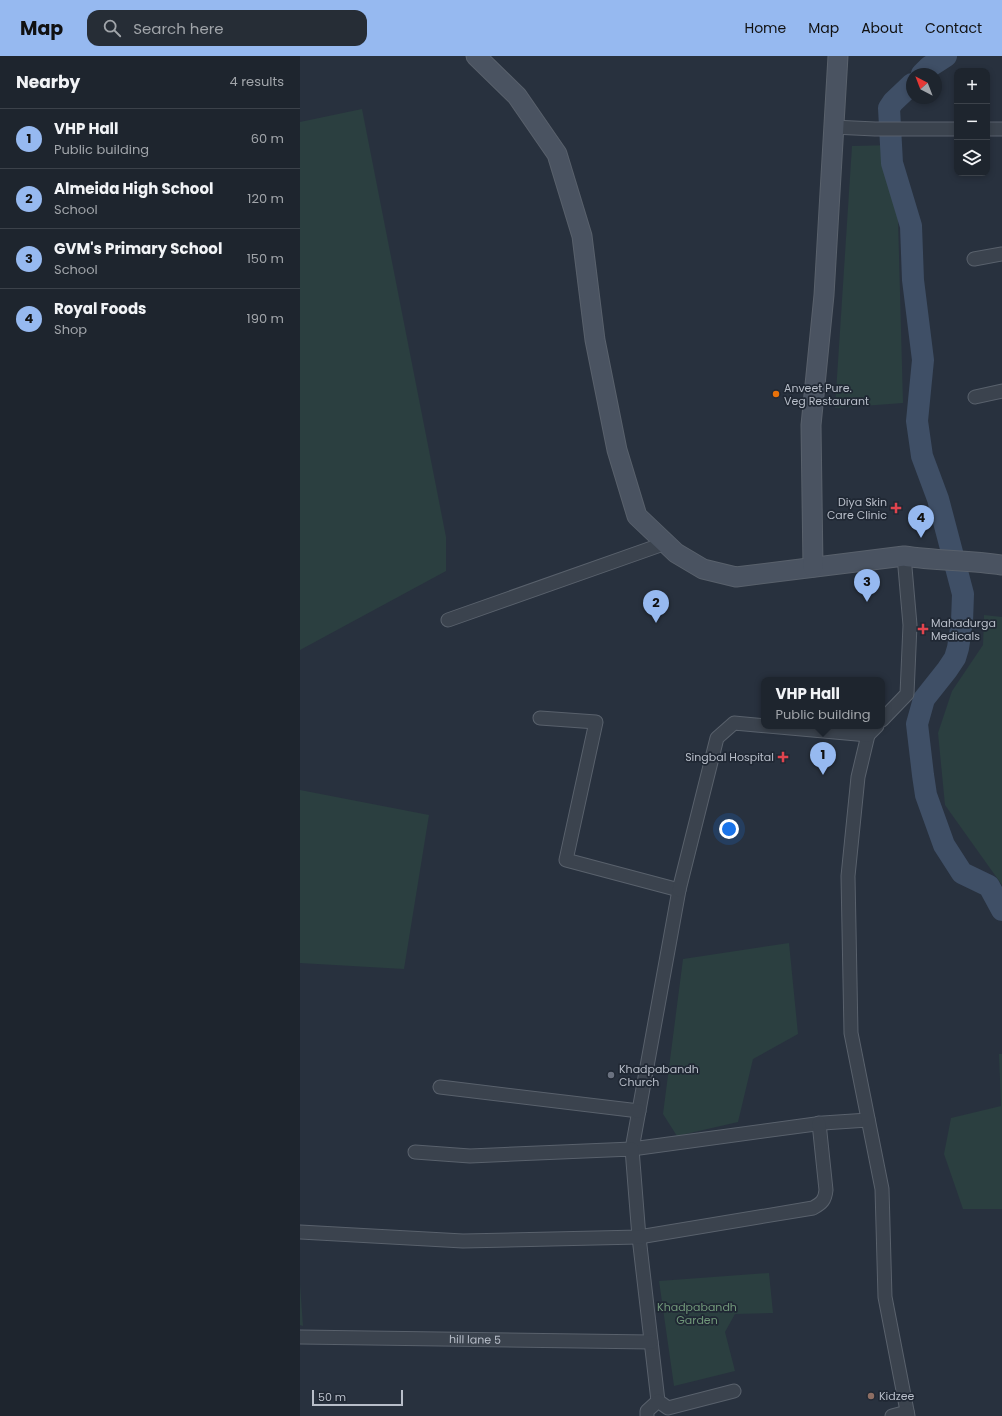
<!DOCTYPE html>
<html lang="en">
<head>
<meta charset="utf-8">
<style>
  :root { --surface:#1e252e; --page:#262d36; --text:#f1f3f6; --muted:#a1a5aa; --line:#3c424a; --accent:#96b9f0 }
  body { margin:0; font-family:Poppins,sans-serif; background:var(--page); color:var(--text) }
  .controls { position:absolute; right:12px; top:12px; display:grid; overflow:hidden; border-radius:8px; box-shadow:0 2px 6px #0003 }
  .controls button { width:36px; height:36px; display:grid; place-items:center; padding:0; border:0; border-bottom:1px solid var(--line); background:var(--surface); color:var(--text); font:20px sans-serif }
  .compass { position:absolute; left:606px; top:12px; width:36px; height:36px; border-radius:50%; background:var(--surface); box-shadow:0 2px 6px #0003; rotate:318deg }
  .scale { position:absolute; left:12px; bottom:10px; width:91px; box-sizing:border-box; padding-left:4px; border:2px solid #b8bec9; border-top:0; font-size:11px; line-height:14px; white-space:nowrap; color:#b8bec9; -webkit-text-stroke:3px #202834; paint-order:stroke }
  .you { position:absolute; left:429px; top:773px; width:14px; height:14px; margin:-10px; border:3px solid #fff; border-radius:50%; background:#1a73e8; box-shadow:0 0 0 6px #1a73e833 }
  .badge { display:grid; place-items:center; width:26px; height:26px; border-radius:50%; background:var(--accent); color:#111; font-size:13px; font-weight:700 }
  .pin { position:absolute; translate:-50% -33px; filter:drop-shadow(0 1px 2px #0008) }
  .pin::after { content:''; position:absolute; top:21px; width:14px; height:12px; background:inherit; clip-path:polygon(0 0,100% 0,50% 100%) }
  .popup { position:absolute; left:461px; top:621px; width:124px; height:52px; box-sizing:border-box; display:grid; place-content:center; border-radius:8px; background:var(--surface); filter:drop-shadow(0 1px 3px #0005); font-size:13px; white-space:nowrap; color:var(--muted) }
  .popup b { font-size:15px; color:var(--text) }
  .popup::after { content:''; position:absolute; left:50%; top:100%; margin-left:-8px; border:8px solid transparent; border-top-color:var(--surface) }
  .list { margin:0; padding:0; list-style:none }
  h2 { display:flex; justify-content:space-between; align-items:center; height:52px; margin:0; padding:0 16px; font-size:17px }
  h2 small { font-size:13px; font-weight:400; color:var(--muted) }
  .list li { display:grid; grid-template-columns:26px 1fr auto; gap:12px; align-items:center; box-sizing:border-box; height:60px; padding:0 16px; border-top:1px solid var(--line) }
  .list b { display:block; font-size:15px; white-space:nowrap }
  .list p { margin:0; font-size:13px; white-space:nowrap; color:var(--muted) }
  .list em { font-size:13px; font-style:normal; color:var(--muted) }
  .icon { flex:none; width:22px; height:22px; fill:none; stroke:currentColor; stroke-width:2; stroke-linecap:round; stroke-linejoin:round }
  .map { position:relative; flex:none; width:702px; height:1360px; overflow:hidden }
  header { display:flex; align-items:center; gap:24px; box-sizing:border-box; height:56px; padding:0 20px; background:var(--accent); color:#111 }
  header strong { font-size:19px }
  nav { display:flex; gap:22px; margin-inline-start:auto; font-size:14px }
  .search { width:280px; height:36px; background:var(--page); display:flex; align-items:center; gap:10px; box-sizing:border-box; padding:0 14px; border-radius:12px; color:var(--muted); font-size:15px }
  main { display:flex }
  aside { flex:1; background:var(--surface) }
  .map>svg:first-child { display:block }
</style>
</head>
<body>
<header>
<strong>Map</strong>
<div class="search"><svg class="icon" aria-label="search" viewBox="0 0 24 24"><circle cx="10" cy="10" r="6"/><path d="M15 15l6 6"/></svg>Search here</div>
<nav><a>Home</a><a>Map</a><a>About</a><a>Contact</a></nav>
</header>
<main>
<aside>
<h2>Nearby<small>4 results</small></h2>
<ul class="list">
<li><span class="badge">1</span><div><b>VHP Hall</b><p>Public building</p></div><em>60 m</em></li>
<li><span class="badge">2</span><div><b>Almeida High School</b><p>School</p></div><em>120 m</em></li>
<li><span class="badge">3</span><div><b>GVM's Primary School</b><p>School</p></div><em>150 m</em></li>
<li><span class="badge">4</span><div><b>Royal Foods</b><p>Shop</p></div><em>190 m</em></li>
</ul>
</aside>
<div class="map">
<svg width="702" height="1360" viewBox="0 0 702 1360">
  <rect width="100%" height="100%" fill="#28313e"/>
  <g fill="#2b3f40">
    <path d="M62 53 146 481V515L0 594V66Z"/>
    <path d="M596 89 603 347 535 352 552 90Z"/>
    <path d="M684 559 702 561V829L645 749 638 677 652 635 683 589Z"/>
    <path d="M0 734 129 759 104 913 0 907Z"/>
    <path d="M489 887 498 978 453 1003 438 1066 377 1080 363 1058 383 903Z"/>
    <path d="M699 998H702V1153H663L644 1098 651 1062 701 1050Z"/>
    <path d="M469 1217 473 1257 435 1258 425 1276 435 1315 374 1330 359 1225Z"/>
    <path d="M0 1228 3 1270 0 1269Z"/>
  </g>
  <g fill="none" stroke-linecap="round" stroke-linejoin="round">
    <g stroke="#3f4f66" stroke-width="22">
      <path d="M622 18 629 11 646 0"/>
      <path d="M612 28 593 46 589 52 592 107 611 170 613 224 623 304 617 365 622 400 638 443 663 538 662 566 658 592 655 602 647 614 624 643 617 668 623 719 626 739 644 789 662 817 689 830 702 854"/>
    </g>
    <defs>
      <g id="street">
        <path d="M533 71 575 73H657"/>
        <path d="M687 73H702"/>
        <path d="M674 203 702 198"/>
        <path d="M675 341 702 335"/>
        <path d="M148 564 366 487"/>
        <path d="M240 662 296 666 266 804 379 834 332 1093 523 1067 568 1064"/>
        <path d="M582 664 607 638 610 569 604 500"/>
        <path d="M577 670 568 679 558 721 548 820 551 977 582 1133 585 1241 608 1360"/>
        <path d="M379 834 417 682 434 667 568 679"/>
        <path d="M140 1031 339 1055"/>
        <path d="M115 1096 170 1100 332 1093 339 1181 358 1345"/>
        <path d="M0 1176 163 1185 339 1181 513 1152C522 1147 525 1144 526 1134L519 1067"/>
        <path id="s1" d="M0 1281 351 1286"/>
        <path d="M347 1360V1355L358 1345 368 1352 434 1335"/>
        <path d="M592 1360 607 1356"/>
      </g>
      <g id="secondary">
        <path d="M176 0 217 40 257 98 282 180 295 284 317 394 337 460 376 497 403 513 436 521 604 500C637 505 669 504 702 509"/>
        <path d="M513 511 511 369 524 239 538 0"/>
      </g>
    </defs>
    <use href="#street" stroke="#59616c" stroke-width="15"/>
    <use href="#secondary" stroke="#59616c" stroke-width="21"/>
    <use href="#street" stroke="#3b434e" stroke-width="13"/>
    <use href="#secondary" stroke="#4a5361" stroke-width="19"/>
  </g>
  <circle fill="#e8710a" stroke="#202834" stroke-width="1.5" cx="476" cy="338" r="4"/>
  <g fill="#e0444e" stroke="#202834" stroke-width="1.5">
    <path d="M594 446h4v4h4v4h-4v4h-4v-4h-4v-4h4z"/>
    <path d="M621 567h4v4h4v4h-4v4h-4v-4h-4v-4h4z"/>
    <path d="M481 695h4v4h4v4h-4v4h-4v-4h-4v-4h4z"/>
  </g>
  <circle fill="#6b7280" stroke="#202834" stroke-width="1.5" cx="311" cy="1019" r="4"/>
  <circle fill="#8d6e63" stroke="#202834" stroke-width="1.5" cx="571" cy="1340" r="4"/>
  <g text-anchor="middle" stroke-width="3.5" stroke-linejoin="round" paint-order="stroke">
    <g font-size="11" fill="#b8bec9" stroke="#202834" text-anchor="start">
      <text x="484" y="336">Anveet Pure.<tspan x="484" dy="13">Veg Restaurant</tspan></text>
      <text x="587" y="450" text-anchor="end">Diya Skin<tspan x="587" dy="13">Care Clinic</tspan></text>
      <text x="631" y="571">Mahadurga<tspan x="631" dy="13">Medicals</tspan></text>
      <text x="474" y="705" text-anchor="end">Singbal Hospital</text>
      <text x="319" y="1017">Khadpabandh<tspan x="319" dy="13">Church</tspan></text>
      <text x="579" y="1344">Kidzee</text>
    </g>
    <g font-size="11" fill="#71987a" stroke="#202834">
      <text x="397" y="1255">Khadpabandh<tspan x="397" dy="13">Garden</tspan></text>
    </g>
    <g font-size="11" fill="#b8bec9" stroke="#202834">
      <text dy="4" stroke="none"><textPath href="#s1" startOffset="175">hill lane 5</textPath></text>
    </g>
  </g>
</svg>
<div class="controls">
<button>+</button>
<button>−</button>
<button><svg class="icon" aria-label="layers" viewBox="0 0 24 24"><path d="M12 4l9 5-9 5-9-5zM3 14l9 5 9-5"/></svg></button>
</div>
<svg class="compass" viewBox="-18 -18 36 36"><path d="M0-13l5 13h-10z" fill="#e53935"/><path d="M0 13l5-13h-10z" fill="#a1a5aa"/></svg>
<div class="scale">50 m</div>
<div class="you"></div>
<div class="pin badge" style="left:523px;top:719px">1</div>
<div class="popup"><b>VHP Hall</b>Public building</div>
<div class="pin badge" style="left:356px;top:567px">2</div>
<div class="pin badge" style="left:567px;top:546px">3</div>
<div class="pin badge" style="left:621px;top:482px">4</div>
</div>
</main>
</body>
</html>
